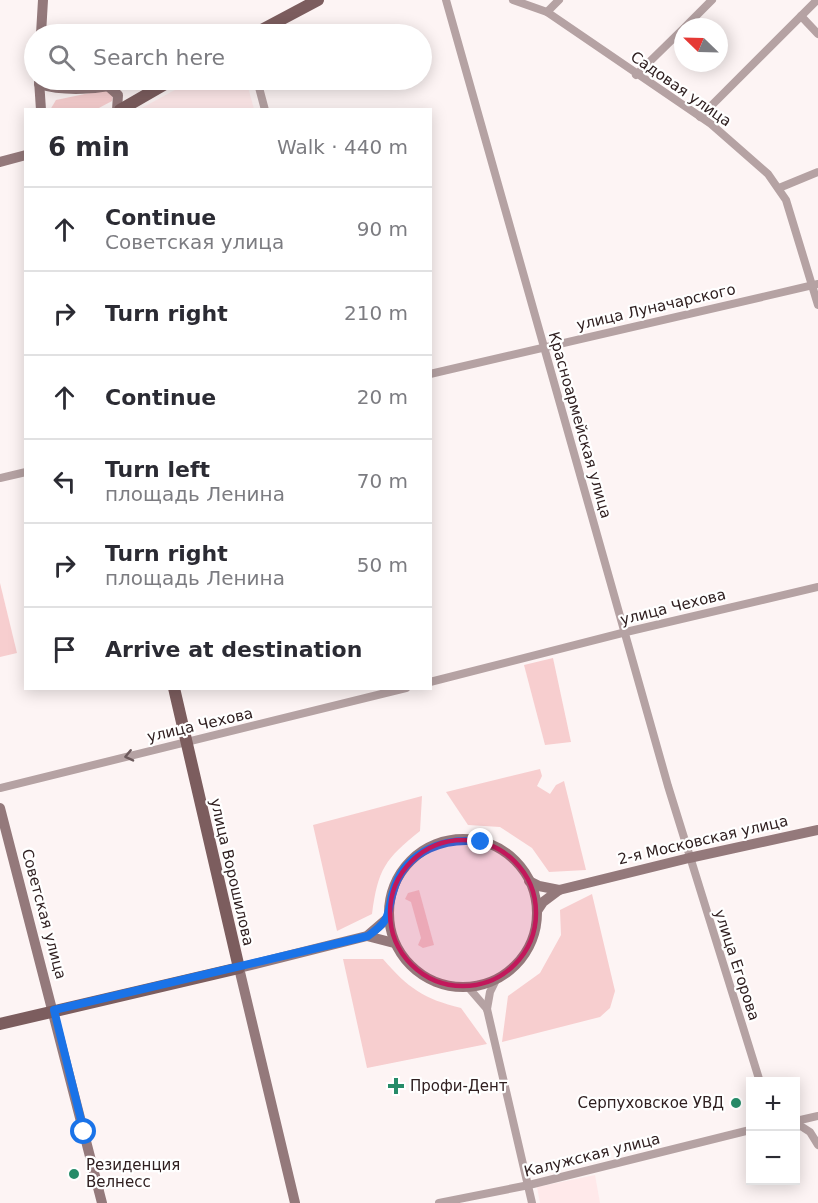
<!DOCTYPE html>
<html lang="en">
<head>
<meta charset="utf-8">
<style>
  :root { --surface:#fff; --page:#f7f7f7; --text:#2b2b33; --muted:#7c7c81; --line:#e1e1e2 }
  body { margin:0; font-family:"DejaVu Sans",sans-serif; background:var(--page); color:var(--text) }
  .controls { position:absolute; right:18px; bottom:18px; display:grid; overflow:hidden; border-radius:0px; box-shadow:0 3px 15px #0003 }
  .controls button { width:54px; height:54px; display:grid; place-items:center; padding:0; border:0; border-bottom:2px solid var(--line); background:var(--surface); color:var(--text); font:30px sans-serif }
  .compass { position:absolute; left:674px; top:18px; width:54px; height:54px; border-radius:50%; background:var(--surface); box-shadow:0 3px 15px #0003; rotate:293deg }
  .stop { position:absolute; width:18px; height:18px; margin:-14px; border:4px solid #1a73e8; border-radius:50%; background:#fff }
  .stop.end { background:#1a73e8; border-color:#fff; box-shadow:0 2px 6px #0008 }
  .list { margin:0; padding:0; list-style:none }
  h2 { display:flex; justify-content:space-between; align-items:center; height:78px; margin:0; padding:0 24px; font-size:26px }
  h2 small { font-size:20px; font-weight:400; color:var(--muted) }
  .list li { display:grid; grid-template-columns:39px 1fr auto; gap:18px; align-items:center; box-sizing:border-box; height:84px; padding:0 24px; border-top:2px solid var(--line) }
  .list b { display:block; font-size:22px; white-space:nowrap }
  .list p { margin:0; font-size:20px; white-space:nowrap; color:var(--muted) }
  .list em { font-size:20px; font-style:normal; color:var(--muted) }
  .icon { flex:none; width:33px; height:33px; fill:none; stroke:currentColor; stroke-width:2; stroke-linecap:round; stroke-linejoin:round }
  .map { position:relative; flex:none; width:818px; height:1203px; overflow:hidden }
  .search { position:absolute; background:var(--surface); box-shadow:0 3px 15px #0003; left:24px; top:24px; width:408px; height:66px; display:flex; align-items:center; gap:15px; box-sizing:border-box; padding:0 21px; border-radius:33px; color:var(--muted); font-size:22px }
  .panel { position:absolute; background:var(--surface); box-shadow:0 3px 15px #0003; left:24px; top:108px; width:408px; height:582px; border-radius:0px }
  .map>svg:first-child { display:block }
</style>
</head>
<body>
<div class="map">
<svg width="818" height="1203" viewBox="0 0 818 1203">
  <rect width="100%" height="100%" fill="#fdf4f4"/>
  <g fill="#ffe9ea">
    <path d="M193 80H246L254 109H140Z"/>
    <path d="M595 1175 600 1203H540L537 1187Z"/>
  </g>
  <g fill="#f7cecf">
    <path d="M104 90 113 95 112 101 97 109 50 110 56 100Z"/>
    <path d="M0 583 17 653 0 657Z"/>
    <path d="M553 658 571 742 545 745 524 665Z"/>
    <path d="M540 769 542 776 537 786 550 794 556 785 564 781 586 870 549 872 532 848 500 827 468 825 446 792Z"/>
    <path d="M422 796 420 831C385 859 378 869 372 914L337 931 313 825Z"/>
    <path d="M419 890 434 945 423 948 418 945 421 938 411 902 405 899 408 893Z"/>
    <path d="M592 894 615 991 610 1008 600 1017 502 1042 508 996 540 973 561 935 560 910Z"/>
    <path d="M343 959H383C408 988 424 999 461 1008L487 1044 367 1068Z"/>
  </g>
  <g fill="none" stroke-linecap="round" stroke-linejoin="round">
    <g stroke="#b5a2a3" stroke-width="8">
      <path d="M446 0 668 786 760 1082"/>
      <path d="M513 0 547 12 711 124 768 174 786 200 818 305"/>
      <path d="M547 12 559 0"/>
      <path d="M801 16 818 34"/>
      <path d="M685 27 712 0"/>
      <path d="M636 75 683 29"/>
      <path d="M257 80 265 110"/>
      <path d="M700 117 817 0"/>
      <path d="M779 188 818 172"/>
      <path d="M430 374 818 284"/>
      <path d="M0 478 26 472"/>
      <path d="M430 682 626 632 818 587"/>
      <path d="M0 788 406 688"/>
      <path d="M468 987 487 1009 532 1203"/>
      <path d="M487 1009 490 992 496 980"/>
      <path d="M796 1121 818 1116"/>
      <path d="M796 1123 810 1132 818 1145"/>
      <path d="M439 1203 529 1185 750 1130"/>
    </g>
    <g stroke="#94797b" stroke-width="10">
      <path d="M41 34 43 0"/>
      <path d="M39 80 41 110"/>
      <path d="M39 84C72 94 108 87 141 80"/>
      <path d="M109 87 118 95 117 110"/>
      <path d="M0 162 26 155"/>
      <path d="M0 808 102 1203"/>
      <circle cx="463" cy="913" r="74"/>
      <path d="M529 881 539 886 559 890"/>
      <path d="M537 911 543 902 559 890 689 858 818 830"/>
      <path d="M367 936 394 943"/>
      <path d="M295 1203 239 968 367 936 389 917"/>
    </g>
    <g stroke="#7c5d5e" stroke-width="12">
      <path d="M254 34 318 0"/>
      <path d="M120 110 172 80"/>
      <path d="M0 1024 239 968 174 688"/>
    </g>
  </g>
  <defs><path id="oneway-chevron" d="M-2-3.5L2.5 0L-2 3.5" fill="none" stroke-width="1.6" stroke-linecap="round" stroke-linejoin="round" transform="scale(1.5)"/></defs>
  <use stroke="#6c5a5c" href="#oneway-chevron" transform="translate(129 756) rotate(167)"/>
  <g fill="none" stroke-linecap="round" stroke-linejoin="round">
    <path stroke="#1a73e8" stroke-width="8" d="M84 1132 54 1010 368 936C395 917 385 913 395 886 408 850 446 837 481 842"/>
  </g>
  <path fill="#c2185b" fill-opacity="0.2" stroke="#c2185b" stroke-width="4.5" stroke-linejoin="round" d="M390 913a73 73 0 1 1 146 0a73 73 0 1 1-146 0Z"/>
  <g fill="#268c69" stroke="#fff" stroke-width="2">
    <path d="M393 1077h6v6h6v6h-6v6h-6v-6h-6v-6h6z"/>
    <circle cx="736" cy="1103" r="6"/>
    <circle cx="74" cy="1174" r="6"/>
  </g>
  <g text-anchor="middle" stroke-width="4.5" stroke-linejoin="round" paint-order="stroke">
    <g font-size="15" fill="#302021" stroke="#fff">
      <text transform="translate(681 89) rotate(35)" y="5">Садовая улица</text>
      <text transform="translate(656 307) rotate(-13)" y="5">улица Луначарского</text>
      <text transform="translate(580 425) rotate(74)" y="5">Красноармейская улица</text>
      <text transform="translate(673 607) rotate(-14)" y="5">улица Чехова</text>
      <text transform="translate(200 725) rotate(-13)" y="5">улица Чехова</text>
      <text transform="translate(703 840) rotate(-13)" y="5">2-я Московская улица</text>
      <text transform="translate(232 872) rotate(77)" y="5">улица Ворошилова</text>
      <text transform="translate(44 914) rotate(75)" y="5">Советская улица</text>
      <text transform="translate(737 965) rotate(72)" y="5">улица Егорова</text>
      <text transform="translate(592 1155) rotate(-14)" y="5">Калужская улица</text>
    </g>
    <g font-size="15" fill="#302021" stroke="#fff" text-anchor="start">
      <text x="410" y="1091">Профи-Дент</text>
      <text x="724" y="1108" text-anchor="end">Серпуховское УВД</text>
      <text x="86" y="1170">Резиденция<tspan x="86" dy="17">Велнесс</tspan></text>
    </g>
  </g>
</svg>
<div class="controls">
<button>+</button>
<button>−</button>
</div>
<svg class="compass" viewBox="-18 -18 36 36"><path d="M0-13l5 13h-10z" fill="#e53935"/><path d="M0 13l5-13h-10z" fill="#7c7c81"/></svg>
<div class="stop" style="left:84px;top:1132px"></div>
<div class="stop end" style="left:481px;top:842px"></div>
<div class="search"><svg class="icon" aria-label="search" viewBox="0 0 24 24"><circle cx="10" cy="10" r="6"/><path d="M15 15l6 6"/></svg>Search here</div>
<section class="panel">
<h2>6 min<small>Walk · 440 m</small></h2>
<ul class="list">
<li><svg class="icon" aria-label="ahead" viewBox="0 0 24 24"><path d="M12 20V5M6 11l6-6 6 6"/></svg><div><b>Continue</b><p>Советская улица</p></div><em>90 m</em></li>
<li><svg class="icon" aria-label="right" viewBox="0 0 24 24"><path d="M7 20v-9h11M14 6l5 5-5 5"/></svg><div><b>Turn right</b></div><em>210 m</em></li>
<li><svg class="icon" aria-label="ahead" viewBox="0 0 24 24"><path d="M12 20V5M6 11l6-6 6 6"/></svg><div><b>Continue</b></div><em>20 m</em></li>
<li><svg class="icon" aria-label="left" viewBox="0 0 24 24"><path d="M17 20v-9H6M10 6l-5 5 5 5"/></svg><div><b>Turn left</b><p>площадь Ленина</p></div><em>70 m</em></li>
<li><svg class="icon" aria-label="right" viewBox="0 0 24 24"><path d="M7 20v-9h11M14 6l5 5-5 5"/></svg><div><b>Turn right</b><p>площадь Ленина</p></div><em>50 m</em></li>
<li><svg class="icon" aria-label="arrive" viewBox="0 0 24 24"><path d="M6 21V4h12l-3 4 3 4H6"/></svg><div><b>Arrive at destination</b></div></li>
</ul>
</section>
</div>
</body>
</html>
